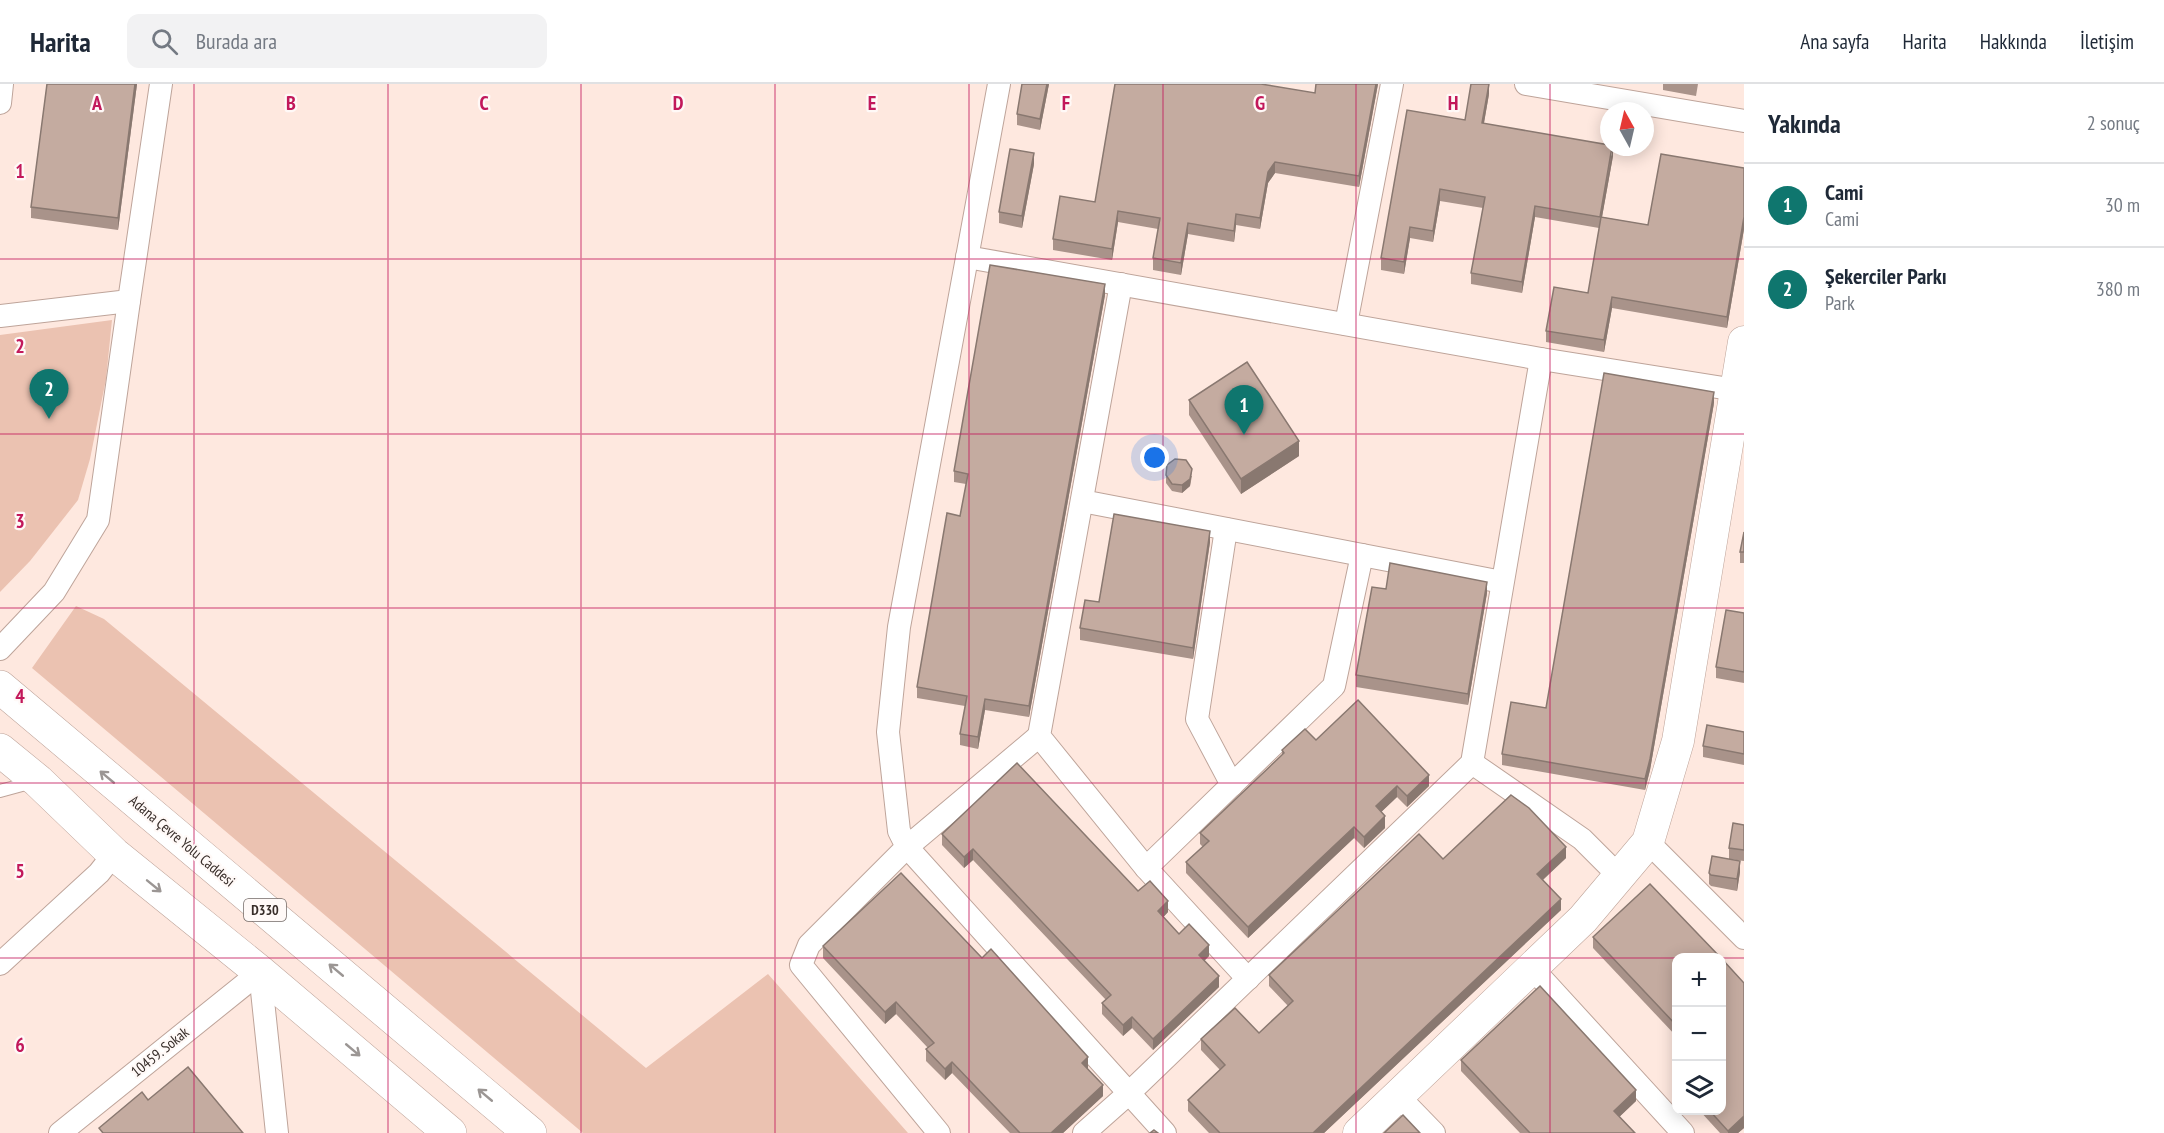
<!DOCTYPE html>
<html lang="tr">
<head>
<meta charset="utf-8">
<style>
  :root { --surface:#fff; --page:#f2f2f3; --text:#1f2937; --muted:#747a83; --line:#e0e1e3; --accent:#0f766e }
  body { margin:0; font-family:"PT Sans Narrow",sans-serif; background:var(--page); color:var(--text) }
  .controls { position:absolute; right:18px; bottom:18px; display:grid; overflow:hidden; border-radius:12px; box-shadow:0 3px 15px #0003 }
  .controls button { width:54px; height:54px; display:grid; place-items:center; padding:0; border:0; border-bottom:2px solid var(--line); background:var(--surface); color:var(--text); font:30px sans-serif }
  .compass { position:absolute; left:1600px; top:18px; width:54px; height:54px; border-radius:50%; background:var(--surface); box-shadow:0 3px 15px #0003; rotate:352deg }
  .you { position:absolute; left:1155px; top:374px; width:21px; height:21px; margin:-15px; border:4px solid #fff; border-radius:50%; background:#1a73e8; box-shadow:0 0 0 9px #1a73e833 }
  .badge { display:grid; place-items:center; width:39px; height:39px; border-radius:50%; background:var(--accent); color:#fff; font-size:20px; font-weight:700 }
  .pin { position:absolute; translate:-50% -50px; filter:drop-shadow(0 2px 3px #0008) }
  .pin::after { content:''; position:absolute; top:32px; width:21px; height:18px; background:inherit; clip-path:polygon(0 0,100% 0,50% 100%) }
  .list { margin:0; padding:0; list-style:none }
  h2 { display:flex; justify-content:space-between; align-items:center; height:78px; margin:0; padding:0 24px; font-size:26px }
  h2 small { font-size:20px; font-weight:400; color:var(--muted) }
  .list li { display:grid; grid-template-columns:39px 1fr auto; gap:18px; align-items:center; box-sizing:border-box; height:84px; padding:0 24px; border-top:2px solid var(--line) }
  .list b { display:block; font-size:22px; white-space:nowrap }
  .list p { margin:0; font-size:20px; white-space:nowrap; color:var(--muted) }
  .list em { font-size:20px; font-style:normal; color:var(--muted) }
  .icon { flex:none; width:33px; height:33px; fill:none; stroke:currentColor; stroke-width:2; stroke-linecap:round; stroke-linejoin:round }
  .map { position:relative; flex:none; width:1744px; height:1049px; overflow:hidden }
  header { display:flex; align-items:center; gap:36px; box-sizing:border-box; height:84px; padding:0 30px; background:var(--surface); border-bottom:2px solid var(--line) }
  header strong { font-size:28px }
  nav { display:flex; gap:33px; margin-inline-start:auto; font-size:21px }
  .search { width:420px; height:54px; background:var(--page); display:flex; align-items:center; gap:15px; box-sizing:border-box; padding:0 21px; border-radius:12px; color:var(--muted); font-size:22px }
  main { display:flex }
  aside { flex:1; background:var(--surface) }
  .map>svg:first-child { display:block }
</style>
</head>
<body>
<header>
<strong>Harita</strong>
<div class="search"><svg class="icon" aria-label="search" viewBox="0 0 24 24"><circle cx="10" cy="10" r="6"/><path d="M15 15l6 6"/></svg>Burada ara</div>
<nav><a>Ana sayfa</a><a>Harita</a><a>Hakkında</a><a>İletişim</a></nav>
</header>
<main>
<div class="map">
<svg width="1744" height="1049" viewBox="0 0 1744 1049">
  <rect width="100%" height="100%" fill="#fee8df"/>
  <g fill="#ebc2b1">
    <path d="M112 236 106 295 90 375 78 416 30 477 0 508V251Z"/>
    <path d="M76 522 104 535 646 984 768 890 908 1049H583L32 584Z"/>
  </g>
  <g fill="none" stroke-linecap="round" stroke-linejoin="round">
    <defs>
      <path id="lane" d="M0 707 33 698"/>
      <g id="street">
        <path d="M1526 0 1744 37"/>
        <path d="M0 19 2 0"/>
        <path d="M967 173 1541 275 1472 679 1128 1010 1084 1049"/>
        <path d="M1121 200 1039 652 1146 784 1248 895"/>
        <path d="M0 232 129 217 161 0"/>
        <path d="M1346 240 1392 0"/>
        <path d="M1541 275 1736 306"/>
        <path d="M1082 417 1502 498"/>
        <path d="M1226 445 1197 635 1232 701"/>
        <path d="M0 565 54 508 98 436 129 217"/>
        <path d="M1039 652 907 763 1165 1049"/>
        <path d="M1472 679 1582 755 1619 792"/>
        <path d="M1648 758 1744 854"/>
        <path d="M1146 784 1334 602 1362 471"/>
        <path d="M0 880 99 789 114 770"/>
        <path d="M1532 884 1683 1049"/>
        <path d="M260 888 277 1049"/>
        <path d="M1398 1012 1434 1049"/>
        <path d="M60 1049 260 888"/>
        <path d="M939 1049 801 881 809 861 907 763 899 747 888 648 899 543 999 0"/>
      </g>
      <path id="secondary" d="M1359 1049 1583 835 1648 758 1678 657 1744 258"/>
      <g id="highway">
        <path d="M0 603 530 1049"/>
        <path d="M0 666 38 697 114 770 260 888 450 1049"/>
      </g>
    </defs>
    <use href="#lane" stroke="#bea49a" stroke-width="14"/>
    <use href="#street" stroke="#bea49a" stroke-width="24"/>
    <use href="#secondary" stroke="#bea49a" stroke-width="33"/>
    <use href="#highway" stroke="#bea49a" stroke-width="34"/>
    <use href="#lane" stroke="#fff" stroke-width="12"/>
    <use href="#street" stroke="#fff" stroke-width="22"/>
    <use href="#secondary" stroke="#fff" stroke-width="32"/>
    <use href="#highway" stroke="#fff" stroke-width="33"/>
  </g>
  <g fill="#a9938a">
    <path d="M47 0H137L118 146 31 134V123Z"/>
    <path d="M1022 0H1049L1040 46 1017 41V30Z"/>
    <path d="M1316 0H1378L1359 103 1275 89 1268 99 1260 145 1236 141 1234 158 1188 150 1181 191 1153 186V174L1158 145 1118 138 1112 176 1053 166V155L1095 118 1315 9Z"/>
    <path d="M1663 0H1698L1696 12 1663 6Z"/>
    <path d="M1489 10 1484 39 1613 72 1602 133 1648 141 1744 84V145L1727 244 1612 224 1604 268 1546 258V247L1588 209 1599 144 1535 133 1522 209 1471 200V189L1483 124 1440 117 1433 158 1410 154 1404 190 1381 186V174L1465 36Z"/>
    <path d="M1034 80 1022 144 999 139V128Z"/>
    <path d="M1105 211 1029 633 985 626 978 665 960 661V650L965 622 917 614V603L960 432 966 400 954 398V387Z"/>
    <path d="M1189 316 1299 372 1241 410 1189 331Z"/>
    <path d="M1714 319 1650 686 1645 706 1502 681V670L1546 624Z"/>
    <path d="M1166 391 1192 392 1190 402 1182 409 1172 407 1166 399Z"/>
    <path d="M1744 448V479H1740V468Z"/>
    <path d="M1210 458 1193 575 1080 556V544L1099 518Z"/>
    <path d="M1386 505 1487 509 1468 621 1356 603V591Z"/>
    <path d="M1744 529V599L1716 594V583Z"/>
    <path d="M1744 648V681L1703 673V662Z"/>
    <path d="M1316 656 1429 702 1407 723 1397 713 1381 728 1385 744 1364 764 1354 754 1248 854 1186 789V778L1203 763 1200 760V749L1282 671V666Z"/>
    <path d="M1744 741V777L1729 775V764Z"/>
    <path d="M942 750 1138 807 1168 828 1163 833 1179 850 1209 872 1204 877 1219 903 1153 966 1132 944 1123 952 1102 930V919L1106 916 973 776 964 784 942 761Z"/>
    <path d="M1566 774 1543 796 1561 826 1324 1049H1209L1188 1027V1016L1220 986 1201 966V955L1259 949 1288 922 1269 902V891L1443 775Z"/>
    <path d="M1740 788 1737 807 1711 802 1709 800V789Z"/>
    <path d="M1593 853 1677 873V953L1593 864Z"/>
    <path d="M823 862 982 874 1088 984 1087 985 1103 1012 1063 1049H1010L952 989 945 996 926 977V965L928 964 896 930 885 940 823 874Z"/>
    <path d="M1744 899V1044L1738 1049H1720L1699 1026H1722Z"/>
    <path d="M1461 976 1636 1017 1619 1033 1635 1049H1520L1461 987Z"/>
  </g>
  <g fill="#897870">
    <path d="M135 0H137L118 146V134Z"/>
    <path d="M1047 0H1049L1040 46V35Z"/>
    <path d="M1376 0H1378L1359 103V92Z"/>
    <path d="M1489 0V10L1482 50V39Z"/>
    <path d="M1613 63V72L1600 144V133Z"/>
    <path d="M1034 69V80L1022 144V132Z"/>
    <path d="M1275 78V89L1268 99 1260 145V134L1268 88Z"/>
    <path d="M1440 105V117L1433 158V147Z"/>
    <path d="M1535 122V133L1522 209V198Z"/>
    <path d="M1118 127V138L1112 176V165Z"/>
    <path d="M1236 130V141L1234 158V147Z"/>
    <path d="M1744 133V145L1727 244V233Z"/>
    <path d="M1188 139V150L1181 191V179Z"/>
    <path d="M1410 143V154L1404 190V178Z"/>
    <path d="M1105 200V211L1029 633V622Z"/>
    <path d="M1612 213V224L1604 268V256Z"/>
    <path d="M1714 308V319L1650 686 1645 706V695Z"/>
    <path d="M1299 357V372L1241 410V395Z"/>
    <path d="M1192 385 1190 402 1182 409V401Z"/>
    <path d="M1210 447V458L1193 575V564Z"/>
    <path d="M1487 498V509L1468 621V610Z"/>
    <path d="M985 615V626L978 665V653Z"/>
    <path d="M1429 691V702L1407 723V712Z"/>
    <path d="M1397 702V713L1376 733V722Z"/>
    <path d="M1385 732V744L1364 764V753Z"/>
    <path d="M1354 743V754L1248 854V843Z"/>
    <path d="M1566 763V774L1537 801V790Z"/>
    <path d="M973 765V776L964 784V773Z"/>
    <path d="M1740 777V788L1737 807V795Z"/>
    <path d="M1561 815V826L1324 1049H1313Z"/>
    <path d="M1168 817V828L1158 839V827Z"/>
    <path d="M1209 861V872L1199 882V871Z"/>
    <path d="M1219 892V903L1153 966V955Z"/>
    <path d="M896 918V930L885 940V928Z"/>
    <path d="M1132 933V944L1123 952V941Z"/>
    <path d="M1088 973V984L1082 990V979Z"/>
    <path d="M952 978V989L945 996V985Z"/>
    <path d="M1103 1001V1012L1063 1049H1051Z"/>
    <path d="M1636 1006V1017L1614 1038V1027Z"/>
    <path d="M1744 1032V1044L1738 1049H1728V1047Z"/>
  </g>
  <g fill="#c4aba0" stroke="#897870" stroke-width="1.5">
    <path d="M47 0H135L118 134 31 123Z"/>
    <path d="M1022 0H1047L1040 35 1017 30Z"/>
    <path d="M1115 0H1261L1315 9 1316 0H1376L1359 92 1275 78 1268 88 1260 134 1236 130 1234 147 1188 139 1181 179 1153 174 1160 134 1118 127 1112 165 1053 155 1060 112 1095 118Z"/>
    <path d="M1471 0H1489L1482 39 1609 61V63H1612L1600 133 1535 122 1522 198 1471 189 1485 113 1440 105 1433 147 1410 143 1404 178 1381 174 1407 26 1465 36Z"/>
    <path d="M1010 65 1034 69 1022 132 999 128Z"/>
    <path d="M1661 70 1744 84V133L1727 233 1612 213 1604 256 1546 247 1554 203 1588 209 1601 133 1648 141Z"/>
    <path d="M990 181 1105 200 1029 622 985 615 978 653 960 650 967 612 917 603 947 429 960 432 968 390 954 387Z"/>
    <path d="M1247 278 1299 357 1241 395 1189 316Z"/>
    <path d="M1604 289 1714 308 1650 675 1645 695 1502 670 1511 618 1546 624Z"/>
    <path d="M1175 375 1186 376 1192 385 1190 395 1182 401 1172 400 1166 391 1167 381Z"/>
    <path d="M1114 430 1210 447 1193 564 1080 544 1085 516 1099 518Z"/>
    <path d="M1744 448V468H1740Z"/>
    <path d="M1390 479 1487 498 1468 610 1356 591 1372 503 1386 505Z"/>
    <path d="M1726 526 1744 529V588L1716 583Z"/>
    <path d="M1358 616 1429 691 1407 712 1397 702 1376 722 1385 732 1364 753 1354 743 1248 843 1186 778 1209 757 1200 749 1284 669 1282 666 1305 645 1316 656Z"/>
    <path d="M1707 641 1744 648V670L1703 662Z"/>
    <path d="M1017 679 1138 807 1150 797 1168 817 1158 827 1179 850 1189 840 1209 861 1199 871 1219 892 1153 955 1132 933 1123 941 1102 919 1111 911 973 765 964 773 942 750Z"/>
    <path d="M1511 711 1529 724 1566 763 1537 790 1561 815 1313 1049H1220L1188 1016 1225 981 1201 955 1235 924 1259 949 1293 917 1269 891 1419 750 1443 775Z"/>
    <path d="M1733 739 1744 741V766L1729 764Z"/>
    <path d="M1712 772 1740 777 1737 795 1711 791 1709 789Z"/>
    <path d="M901 789 982 874 991 865 1088 973 1082 979 1103 1001 1051 1049H1020L952 978 945 985 926 965 934 959 896 918 885 928 823 862Z"/>
    <path d="M1650 800 1720 873H1677V942L1593 853Z"/>
    <path d="M1722 875 1744 899V1032L1728 1047 1709 1026H1722Z"/>
    <path d="M1540 902 1636 1006 1614 1027 1635 1049H1530L1461 976Z"/>
    <path d="M188 983 243 1049H103L99 1044 142 1008 148 1016Z"/>
    <path d="M1403 1031 1420 1049H1384Z"/>
    <path d="M1154 1046 1158 1049H1150Z"/>
  </g>
  <defs><path id="oneway-shaft" d="M-6 0H5M1.5-3L5.5 0L1.5 3" fill="none" stroke-width="1.6" stroke-linecap="round" stroke-linejoin="round" transform="scale(1.5)"/></defs>
  <g stroke="#9b9694">
    <use href="#oneway-shaft" transform="translate(107 693) rotate(-140)"/>
    <use href="#oneway-shaft" transform="translate(154 802) rotate(39)"/>
    <use href="#oneway-shaft" transform="translate(336 886) rotate(-140)"/>
    <use href="#oneway-shaft" transform="translate(353 966) rotate(40)"/>
    <use href="#oneway-shaft" transform="translate(485 1011) rotate(-140)"/>
  </g>
  <path fill="none" stroke="#c2185b" stroke-width="1.5" stroke-opacity="0.55" d="M194 0V1049M388 0V1049M581 0V1049M775 0V1049M969 0V1049M1163 0V1049M1356 0V1049M1550 0V1049M0 175H1744M0 350H1744M0 524H1744M0 699H1744M0 874H1676M1722 874H1744"/>
  <g text-anchor="middle" stroke-width="4.5" stroke-linejoin="round" paint-order="stroke">
    <rect fill="#fff9f7" stroke="#736a67" stroke-width="1.5" x="244" y="815" width="42" height="22" rx="4.5"/>
    <g font-size="14" font-weight="bold" fill="#372d29">
      <text x="265" y="831">D330</text>
    </g>
    <g font-size="15" fill="#372d29" stroke="#fff9f7">
      <text transform="translate(182 757) rotate(40)" y="5">Adana Çevre Yolu Caddesi</text>
      <text transform="translate(160 968) rotate(-39)" y="5">10459. Sokak</text>
    </g>
  </g>
  <g font-size="20" text-anchor="middle" font-weight="bold" fill="#c2185b" stroke="#fff9f7" stroke-width="4.5" stroke-linejoin="round" paint-order="stroke">
    <text x="97" y="26">A</text>
    <text x="291" y="26">B</text>
    <text x="484" y="26">C</text>
    <text x="678" y="26">D</text>
    <text x="872" y="26">E</text>
    <text x="1066" y="26">F</text>
    <text x="1260" y="26">G</text>
    <text x="1453" y="26">H</text>
    <text x="20" y="94">1</text>
    <text x="20" y="269">2</text>
    <text x="20" y="444">3</text>
    <text x="20" y="619">4</text>
    <text x="20" y="794">5</text>
    <text x="20" y="968">6</text>
  </g>
</svg>
<div class="controls">
<button>+</button>
<button>−</button>
<button><svg class="icon" aria-label="layers" viewBox="0 0 24 24"><path d="M12 4l9 5-9 5-9-5zM3 14l9 5 9-5"/></svg></button>
</div>
<svg class="compass" viewBox="-18 -18 36 36"><path d="M0-13l5 13h-10z" fill="#e53935"/><path d="M0 13l5-13h-10z" fill="#747a83"/></svg>
<div class="you"></div>
<div class="pin badge" style="left:1244px;top:351px">1</div>
<div class="pin badge" style="left:49px;top:335px">2</div>
</div>
<aside>
<h2>Yakında<small>2 sonuç</small></h2>
<ul class="list">
<li><span class="badge">1</span><div><b>Cami</b><p>Cami</p></div><em>30 m</em></li>
<li><span class="badge">2</span><div><b>Şekerciler Parkı</b><p>Park</p></div><em>380 m</em></li>
</ul>
</aside>
</main>
</body>
</html>
